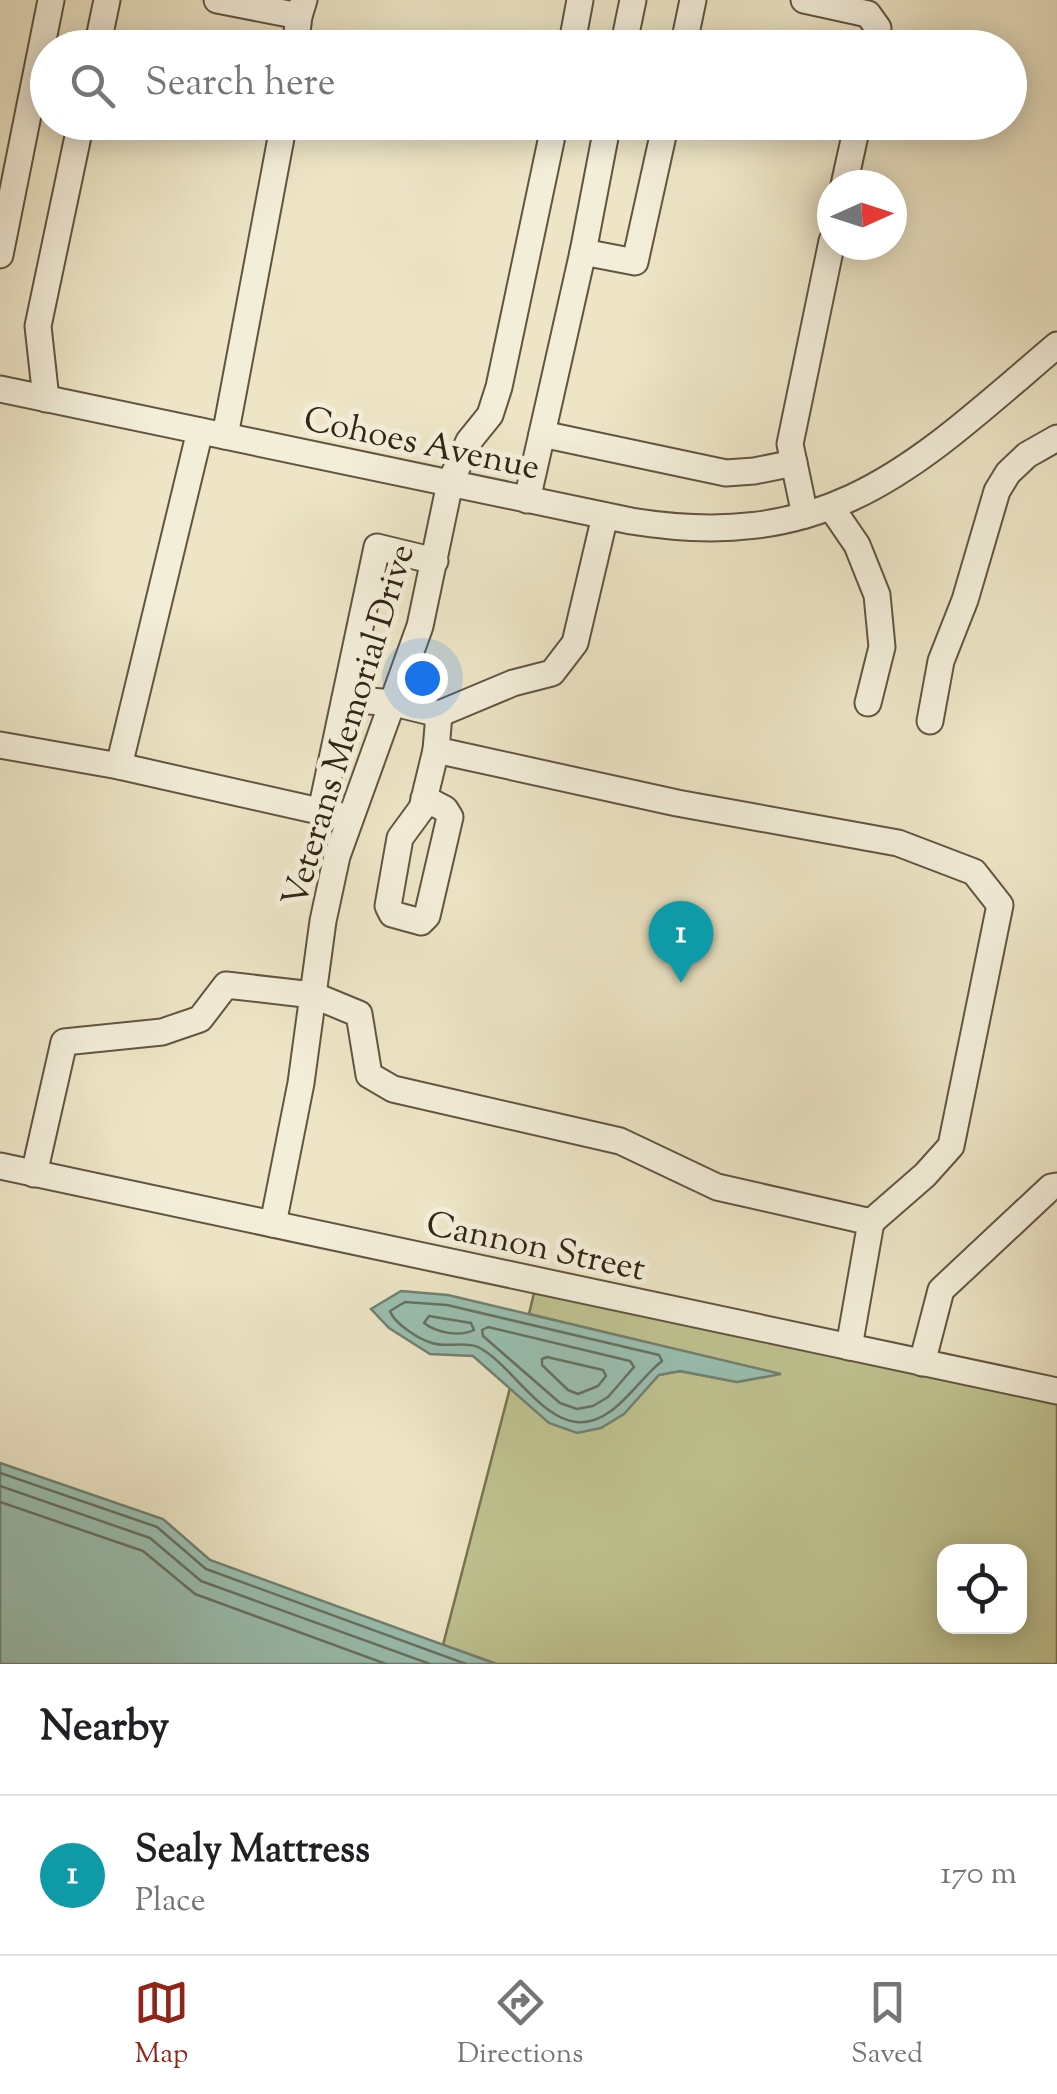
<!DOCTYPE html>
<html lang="en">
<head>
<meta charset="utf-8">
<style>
  :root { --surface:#fff; --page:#f2f2f2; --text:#202124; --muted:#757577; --line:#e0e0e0; --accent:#8f2418 }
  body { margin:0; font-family:"Sorts Mill Goudy",serif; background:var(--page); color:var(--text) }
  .controls { position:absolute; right:30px; bottom:30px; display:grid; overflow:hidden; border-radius:20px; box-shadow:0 5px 25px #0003 }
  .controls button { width:90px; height:90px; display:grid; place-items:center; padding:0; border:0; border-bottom:2px solid var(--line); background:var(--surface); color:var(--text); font:50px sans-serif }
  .compass { position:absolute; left:817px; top:170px; width:90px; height:90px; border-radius:50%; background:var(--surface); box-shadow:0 5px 25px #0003; rotate:87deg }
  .you { position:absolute; left:422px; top:678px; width:35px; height:35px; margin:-25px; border:8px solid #fff; border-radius:50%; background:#1a73e8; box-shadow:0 0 0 15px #1a73e833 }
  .badge { display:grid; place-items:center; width:65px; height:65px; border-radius:50%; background:var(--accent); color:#fff; font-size:32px; font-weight:700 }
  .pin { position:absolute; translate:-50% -82px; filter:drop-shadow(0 2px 5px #0008) }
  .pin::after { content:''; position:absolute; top:52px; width:35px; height:30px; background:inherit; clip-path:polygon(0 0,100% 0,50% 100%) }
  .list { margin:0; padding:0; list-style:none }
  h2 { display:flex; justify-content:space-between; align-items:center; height:130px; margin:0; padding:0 40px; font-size:42px }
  h2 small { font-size:32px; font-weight:400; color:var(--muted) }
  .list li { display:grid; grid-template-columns:65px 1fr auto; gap:30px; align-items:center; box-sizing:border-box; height:160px; padding:0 40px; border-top:2px solid var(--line) }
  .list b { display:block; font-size:38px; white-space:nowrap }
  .list p { margin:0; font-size:32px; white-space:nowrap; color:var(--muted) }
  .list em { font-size:32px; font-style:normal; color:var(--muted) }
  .icon { flex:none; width:55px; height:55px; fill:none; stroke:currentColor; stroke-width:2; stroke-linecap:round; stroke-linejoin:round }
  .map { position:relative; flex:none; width:1057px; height:1664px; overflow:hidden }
  .search { position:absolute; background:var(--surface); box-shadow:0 5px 25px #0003; left:30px; right:30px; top:30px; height:110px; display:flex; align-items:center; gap:25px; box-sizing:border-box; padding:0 35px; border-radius:55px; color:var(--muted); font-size:38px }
  .sheet { height:290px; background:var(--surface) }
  nav { display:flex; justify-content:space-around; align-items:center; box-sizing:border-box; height:140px; border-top:2px solid var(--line); background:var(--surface); font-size:28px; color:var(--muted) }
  nav a { display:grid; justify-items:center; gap:5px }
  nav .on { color:var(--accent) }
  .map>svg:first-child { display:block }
</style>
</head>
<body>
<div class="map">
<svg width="1057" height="1664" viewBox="0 0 1057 1664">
  <rect width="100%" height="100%" fill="#ede5c6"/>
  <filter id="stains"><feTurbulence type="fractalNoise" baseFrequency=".002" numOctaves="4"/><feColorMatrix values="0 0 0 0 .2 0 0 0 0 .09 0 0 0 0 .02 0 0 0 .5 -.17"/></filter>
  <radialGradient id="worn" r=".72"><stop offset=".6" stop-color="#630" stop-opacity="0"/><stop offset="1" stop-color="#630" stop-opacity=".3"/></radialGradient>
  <path fill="#bfc290" stroke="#797452" stroke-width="2.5" fill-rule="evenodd" d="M534 1293 937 1373 1057 1403V1664H497L443 1645 510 1388 519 1395 623 1414 658 1375 680 1371 737 1382 778 1374 529 1314ZM944 1552H1020V1626H944Z"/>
  <g fill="#9abfb1" stroke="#718172" stroke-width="2.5">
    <path d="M401 1291 448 1295 781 1374 737 1382 680 1371 659 1375 624 1414 601 1428 577 1433 549 1423 473 1356 430 1354 389 1328 371 1309Z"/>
    <path d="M0 1463 163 1519 210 1560 496 1664H0Z"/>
  </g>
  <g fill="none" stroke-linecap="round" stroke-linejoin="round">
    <g stroke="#667262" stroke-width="2.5">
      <path d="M405 1302 447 1305 659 1355 662 1361C638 1379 613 1426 577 1422 540 1419 510 1363 478 1347 464 1341 446 1348 432 1343 418 1339 394 1323 390 1311Z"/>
      <path d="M429 1316 471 1323 474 1330C460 1337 437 1333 424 1323Z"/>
      <path d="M488 1327 630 1361 634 1367 608 1397 593 1406 577 1409 560 1403 483 1336 482 1330Z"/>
      <path d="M547 1357 603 1370 606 1376 598 1386 578 1394 568 1390 542 1365V1359Z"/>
      <path d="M0 1473 157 1527 206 1569 466 1664"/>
      <path d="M0 1486 150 1538 201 1581 430 1664"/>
      <path d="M0 1502 143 1551 195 1594 386 1664"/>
    </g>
    <defs>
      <g id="minor">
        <path d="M217 0 299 16 304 0"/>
        <path d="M804 0 868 14 878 28 874 48"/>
        <path d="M97 48 107 0"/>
        <path d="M295 48 299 16"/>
        <path d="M571 48 580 0"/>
        <path d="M623 48 633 0"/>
        <path d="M683 48 693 0"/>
        <path d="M844 185 858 122"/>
        <path d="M583 252 608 122"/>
        <path d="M0 255 51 0"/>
        <path d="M0 389 631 521C832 554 916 465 1057 345"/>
        <path d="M46 399 38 326 81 122"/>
        <path d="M542 434 726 473 754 471 794 463"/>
        <path d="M225 436 284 122"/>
        <path d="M527 500 583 252 635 262 666 122"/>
        <path d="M831 507 857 545 877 595 882 647 868 703"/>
        <path d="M805 515 790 444 832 241"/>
        <path d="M345 699 394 703 439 714 436 750 677 803 898 843 974 872 1000 905 951 1146 925 1175 871 1222"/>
        <path d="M439 714 513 683 552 673 575 643 605 516"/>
        <path d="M930 721 941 661 965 600 997 491 1008 473 1027 455 1057 438"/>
        <path d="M0 745 119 766 350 818"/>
        <path d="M119 766 200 431"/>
        <path d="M424 798 445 809 450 817 427 916 421 922 392 914 388 906 400 838 422 808 436 750"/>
        <path d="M321 811 377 547 435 561"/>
        <path d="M0 1166 1057 1391"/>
        <path d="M34 1174 64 1042 162 1032 200 1019 226 985 313 995 359 1014 369 1075 393 1089 620 1141 717 1187 871 1222 849 1347"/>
        <path d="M273 1224 301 1083 323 921 337 856 420 626 450 483 469 441 490 415 499 387 555 122"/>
        <path d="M922 1363 941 1290 1051 1187 1057 1186"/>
      </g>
    </defs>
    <use href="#minor" stroke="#625540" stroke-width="29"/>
    <use href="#minor" stroke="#f3eeda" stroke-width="25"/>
  </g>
  <g text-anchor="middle" stroke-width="10" stroke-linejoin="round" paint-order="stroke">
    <g font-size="35" fill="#332514" stroke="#f3eeda">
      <text transform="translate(422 442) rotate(12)" y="12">Cohoes Avenue</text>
      <text transform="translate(347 725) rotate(-73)" y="12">Veterans Memorial Drive</text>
      <text transform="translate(536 1245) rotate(12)" y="12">Cannon Street</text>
    </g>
  </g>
  <rect width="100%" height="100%" filter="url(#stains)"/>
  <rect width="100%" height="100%" fill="url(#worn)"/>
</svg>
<div class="controls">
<button><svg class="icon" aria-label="locate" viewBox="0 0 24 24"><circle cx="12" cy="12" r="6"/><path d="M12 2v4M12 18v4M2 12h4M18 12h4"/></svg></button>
</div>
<svg class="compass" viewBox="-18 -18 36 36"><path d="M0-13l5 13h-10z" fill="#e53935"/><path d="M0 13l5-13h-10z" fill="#757577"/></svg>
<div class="you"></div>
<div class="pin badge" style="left:681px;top:983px;background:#0f9aa8">1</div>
<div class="search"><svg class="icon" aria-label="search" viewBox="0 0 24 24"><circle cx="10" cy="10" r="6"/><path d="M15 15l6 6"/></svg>Search here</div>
</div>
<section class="sheet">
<h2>Nearby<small></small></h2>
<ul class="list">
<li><span class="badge" style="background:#0f9aa8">1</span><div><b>Sealy Mattress</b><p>Place</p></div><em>170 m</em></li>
</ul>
</section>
<nav>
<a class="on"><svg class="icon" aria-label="map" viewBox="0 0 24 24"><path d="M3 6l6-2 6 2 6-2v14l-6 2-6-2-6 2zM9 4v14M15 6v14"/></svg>Map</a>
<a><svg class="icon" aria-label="directions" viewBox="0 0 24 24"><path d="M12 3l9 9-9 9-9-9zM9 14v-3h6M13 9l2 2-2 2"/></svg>Directions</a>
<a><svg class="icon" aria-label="saved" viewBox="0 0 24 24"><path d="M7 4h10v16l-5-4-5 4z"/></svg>Saved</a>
</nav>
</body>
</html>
